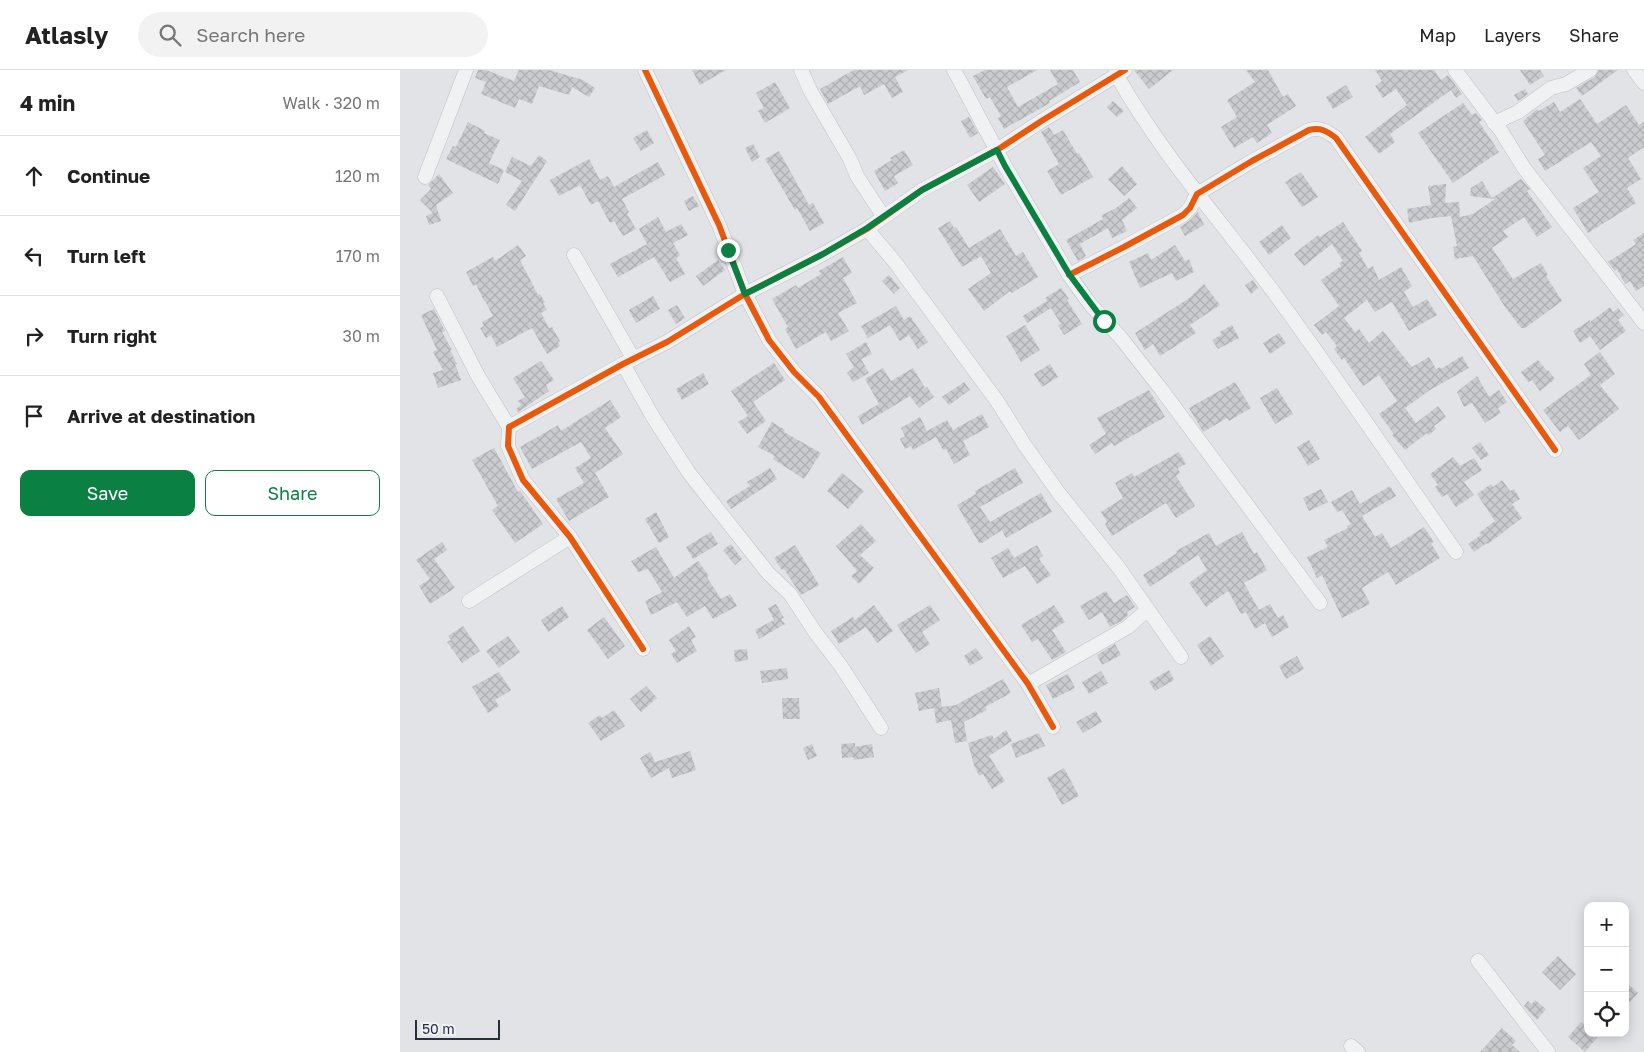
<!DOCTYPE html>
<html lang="en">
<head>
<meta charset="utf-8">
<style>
  :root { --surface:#fff; --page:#f2f2f2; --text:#222; --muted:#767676; --line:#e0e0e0; --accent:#0b8043 }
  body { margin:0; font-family:"Golos Text",sans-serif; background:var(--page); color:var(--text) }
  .controls { position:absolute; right:15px; bottom:15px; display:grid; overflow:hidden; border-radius:10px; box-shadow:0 2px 12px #0003 }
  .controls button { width:45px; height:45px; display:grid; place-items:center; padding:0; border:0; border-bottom:1px solid var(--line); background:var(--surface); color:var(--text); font:25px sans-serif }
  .scale { position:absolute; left:15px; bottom:12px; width:85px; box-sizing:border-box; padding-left:5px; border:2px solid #292f3e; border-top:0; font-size:14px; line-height:18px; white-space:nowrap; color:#292f3e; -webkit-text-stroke:4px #eff1f6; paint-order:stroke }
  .stop { position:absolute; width:15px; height:15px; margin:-11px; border:4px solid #0b8043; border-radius:50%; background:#fff }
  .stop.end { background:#0b8043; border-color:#fff; box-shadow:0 1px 5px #0008 }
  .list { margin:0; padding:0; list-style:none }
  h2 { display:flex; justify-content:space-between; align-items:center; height:65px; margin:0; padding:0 20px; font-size:21px }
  h2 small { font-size:16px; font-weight:400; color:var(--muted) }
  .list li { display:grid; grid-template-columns:32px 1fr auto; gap:15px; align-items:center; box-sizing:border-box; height:80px; padding:0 20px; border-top:1px solid var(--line) }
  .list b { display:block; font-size:19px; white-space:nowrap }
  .list em { font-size:16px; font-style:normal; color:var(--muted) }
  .actions { display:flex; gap:10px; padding:15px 20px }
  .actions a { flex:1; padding:11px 0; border:1px solid var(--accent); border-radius:10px; text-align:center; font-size:18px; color:var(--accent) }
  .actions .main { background:var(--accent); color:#fff }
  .icon { flex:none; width:28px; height:28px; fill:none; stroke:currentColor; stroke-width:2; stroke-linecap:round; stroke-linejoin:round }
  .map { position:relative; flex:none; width:1244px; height:982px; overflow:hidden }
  header { display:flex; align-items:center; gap:30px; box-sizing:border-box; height:70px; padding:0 25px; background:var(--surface); border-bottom:1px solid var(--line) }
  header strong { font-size:24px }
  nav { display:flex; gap:28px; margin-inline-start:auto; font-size:18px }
  .search { width:350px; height:45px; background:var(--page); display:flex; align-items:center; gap:12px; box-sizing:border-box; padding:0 18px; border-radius:28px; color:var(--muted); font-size:19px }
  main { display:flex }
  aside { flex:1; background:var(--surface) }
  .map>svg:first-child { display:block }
</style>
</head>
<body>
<header>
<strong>Atlasly</strong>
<div class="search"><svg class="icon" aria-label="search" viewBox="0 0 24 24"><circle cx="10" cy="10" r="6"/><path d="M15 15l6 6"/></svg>Search here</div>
<nav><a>Map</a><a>Layers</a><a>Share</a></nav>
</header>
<main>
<aside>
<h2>4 min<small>Walk · 320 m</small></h2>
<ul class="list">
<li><svg class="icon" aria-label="ahead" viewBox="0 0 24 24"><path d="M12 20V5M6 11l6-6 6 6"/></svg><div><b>Continue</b></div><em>120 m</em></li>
<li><svg class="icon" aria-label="left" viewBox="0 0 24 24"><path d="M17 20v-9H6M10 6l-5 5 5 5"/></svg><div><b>Turn left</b></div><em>170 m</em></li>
<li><svg class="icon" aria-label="right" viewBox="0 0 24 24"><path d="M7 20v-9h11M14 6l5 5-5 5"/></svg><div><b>Turn right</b></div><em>30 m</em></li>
<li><svg class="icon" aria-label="arrive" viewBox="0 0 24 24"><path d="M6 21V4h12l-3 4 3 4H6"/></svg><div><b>Arrive at destination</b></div></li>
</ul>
<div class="actions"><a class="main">Save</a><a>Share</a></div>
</aside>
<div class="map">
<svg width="1244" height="982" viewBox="0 0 1244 982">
  <defs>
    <pattern id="building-cross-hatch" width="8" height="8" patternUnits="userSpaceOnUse" patternTransform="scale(1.25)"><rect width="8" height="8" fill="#cacbce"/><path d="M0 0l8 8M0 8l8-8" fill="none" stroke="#aeafb2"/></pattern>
  </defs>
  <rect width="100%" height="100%" fill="#e2e3e6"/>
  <g fill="url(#building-cross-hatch)">
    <path d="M78 0H86L114 11 119 0H149L183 10 195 18 189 27 172 17 169 25 139 16 132 34 119 29 115 38 81 24 86 12 75 8Z"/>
    <path d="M292 0H326L300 15Z"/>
    <path d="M454 0H508L495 7 503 22 492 28 484 14 464 25 460 16 428 34 420 19Z"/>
    <path d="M585 0H637L607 17 618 37 658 14 650 0H673L680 12 649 31 650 33 604 59 598 48 601 46 590 27 586 29 573 6Z"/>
    <path d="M734 0H773L749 19Z"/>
    <path d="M846 0H868L883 27 888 24 896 36 867 55 872 63 857 73 853 67 834 78 821 57 837 47 827 30 855 12Z"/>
    <path d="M975 0H1034L1041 10 1048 5 1062 24 1056 28 1051 20 990 64 995 72 979 84 965 67 1007 35 996 19 983 28 975 16 982 11Z"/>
    <path d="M1120 0H1140L1144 6 1130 15Z"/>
    <path d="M1199 0H1218L1182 26 1176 18 1195 7Z"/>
    <path d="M375 12 390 38 365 53 358 41 364 38 356 23Z"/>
    <path d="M946 15 953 27 933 39 926 27Z"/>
    <path d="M1125 19 1128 24 1118 31 1114 25Z"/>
    <path d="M1180 29 1197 54 1226 35 1239 55 1244 52V77L1228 88 1241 109 1227 118 1236 133 1188 163 1173 138 1199 122 1183 98 1201 86 1191 72 1145 101 1138 89 1145 85 1123 51 1137 39 1139 41 1154 32 1160 42Z"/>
    <path d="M713 31 724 41 717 47 707 37Z"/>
    <path d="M1063 33 1072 45 1076 43 1082 50 1079 52 1099 82 1053 113 1018 63Z"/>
    <path d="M569 47 578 63 570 68 561 51Z"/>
    <path d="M68 52 85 61 84 63 100 70 89 93 104 100 98 114 46 89 53 76 56 77Z"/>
    <path d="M649 57 654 65 663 60 677 84 679 83 693 107 661 125 647 101 659 94 641 62Z"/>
    <path d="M247 60 254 73 241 81 233 68Z"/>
    <path d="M353 74 360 87 352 92 345 78Z"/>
    <path d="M504 80 513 95 494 106 498 113 485 121 474 101 492 90 490 88Z"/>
    <path d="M379 81 409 135 413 133 424 153 410 161 397 138 395 140 365 89Z"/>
    <path d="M139 85 147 91 115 141 106 135 122 111 105 102 112 87 131 96Z"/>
    <path d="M189 89 200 110 208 106 214 117 258 92 265 105 222 129 229 142 227 144 236 159 223 166 214 151 210 153 198 131 191 135 180 115 159 126 150 110Z"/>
    <path d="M722 96 737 114 724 126 708 109Z"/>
    <path d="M593 97 605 114 579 132 567 115Z"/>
    <path d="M901 102 918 127 902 137 885 112Z"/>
    <path d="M39 104 53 123 36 135 41 151 29 155 26 146 33 143 20 130 31 119 28 115Z"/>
    <path d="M1121 109 1130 119 1127 121 1152 157 1137 167 1124 147 1103 161 1108 167 1092 178 1113 209 1141 193 1148 205 1146 206 1162 231 1125 258H1121L1105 237 1073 186 1055 189 1053 177 1057 176 1051 146 1032 148 1009 153 1007 139 1031 135 1028 116 1046 114 1045 133 1059 132 1060 147 1073 144 1095 129 1070 126 1071 118 1082 111 1092 128Z"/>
    <path d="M293 126 299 136 289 141 284 131Z"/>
    <path d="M729 128 737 138 722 150 727 161 712 168 708 158 680 174 686 186 678 191 666 170 703 149 702 145 716 138Z"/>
    <path d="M798 142 804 155 785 166 780 157 789 151Z"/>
    <path d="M258 147 266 162 281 154 288 165 273 173 280 185 276 188 285 204 270 212 254 187 218 207 210 194 247 174 239 159Z"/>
    <path d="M550 151 554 158 556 157 569 178 600 159 616 186 623 182 638 207 612 223 610 221 584 241 568 219 591 203 581 186 562 197 538 158Z"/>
    <path d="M943 152 962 181 959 183 968 199 973 196 979 210 1001 197 1012 216 1004 222 1013 237 1027 229 1037 245 1009 261 992 232 975 242 967 230 944 248 955 262 959 259 969 273 983 261 1012 297 1029 287 1036 299 1040 297 1041 299 1062 286 1069 298 1030 320 1005 338 1016 353 1038 336 1046 347 1034 356 1036 359 1029 365 1027 363 1005 380 992 365 994 364 979 344 997 331 979 305 963 316 944 288 942 290 934 279 937 276 926 262 922 265 914 255 939 236 921 210 941 196 939 193 943 191 932 174 904 196 894 184 918 165 920 167Z"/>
    <path d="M882 155 891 168 869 185 859 172Z"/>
    <path d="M1244 163V216L1236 221 1230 211 1225 214 1217 199 1215 201 1208 192 1236 174 1233 170Z"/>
    <path d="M118 175 126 186 120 190 138 225 140 224 145 232 143 233 147 240 141 243 149 258 152 257 160 271 158 272 160 276 147 284 132 258 97 277 91 265 86 268 80 258 84 256 82 252 93 246 85 231H84L76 214 73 216 66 202 93 187 95 191Z"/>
    <path d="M775 175 785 191 789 189 794 202 776 211 772 203 740 218 729 192 748 183 751 190Z"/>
    <path d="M443 187 452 203 443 208 457 233 438 243 449 261 431 271 426 262 396 279 385 259 388 257 372 229 396 215 398 218 421 204 419 201Z"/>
    <path d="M318 190 325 200 303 216 296 206Z"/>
    <path d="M489 205 500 218 494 224 482 211Z"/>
    <path d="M853 210 858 218 851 224 845 215Z"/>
    <path d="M804 214 820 235 790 255 796 263 760 286 753 274 745 280 735 263 788 229Z"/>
    <path d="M661 218 669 229 667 230 682 254 664 265 658 255 661 254 651 238 627 253 623 246 647 231 645 228Z"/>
    <path d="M253 226 260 239 236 253 229 240Z"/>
    <path d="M277 235 285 248 276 254 268 240Z"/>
    <path d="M496 236 504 250 510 246 528 272 518 279 509 265 500 271 490 255 468 268 461 256Z"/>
    <path d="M1210 237 1213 242 1218 238 1224 245 1218 250 1226 261 1200 280 1190 266 1180 273 1173 261 1190 250V252Z"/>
    <path d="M34 239 45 261 42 262 52 280H50L57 294H55L61 310 38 318 33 303 43 300 33 282 37 280 21 245Z"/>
    <path d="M625 255 640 280 621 292 606 266Z"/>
    <path d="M832 255 839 268 818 279 812 270 821 265 820 262Z"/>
    <path d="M879 263 886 273 870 284 863 273Z"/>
    <path d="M466 272 472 284 461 289 469 303 453 312 447 303 454 297 446 284Z"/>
    <path d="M1200 282 1215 304 1200 315 1219 339 1179 370 1168 356 1160 362 1143 340 1191 305 1184 294Z"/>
    <path d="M1138 290 1147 301 1148 300 1155 309 1140 321 1132 310 1128 312 1121 302Z"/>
    <path d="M141 291 154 310 146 315 149 321 118 342 116 339 121 335 118 331 125 327 113 308Z"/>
    <path d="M374 293 385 310 353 332 366 351 347 364 338 352 348 346 331 321Z"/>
    <path d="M650 294 658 307 642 317 634 304Z"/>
    <path d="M483 298 491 311 513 298 525 318 527 317 534 327 519 338 510 326 462 355 458 346 479 334 465 309Z"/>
    <path d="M303 303 309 314 282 330 276 319Z"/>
    <path d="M1077 306 1088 325 1090 326 1099 320 1107 332 1098 338 1101 343 1085 353 1072 333 1064 337 1057 322Z"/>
    <path d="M564 312 570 320 549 335 542 327Z"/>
    <path d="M835 312 851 338 829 351 827 348 803 362 789 338Z"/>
    <path d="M877 318 893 344 875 354 860 328Z"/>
    <path d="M749 320 765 347 714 376 712 373 695 384 689 375 706 364 697 348Z"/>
    <path d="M210 330 221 347 205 358 223 384 195 403 209 427 169 451 156 429 184 413 175 398 191 388 181 372 132 399 120 377 158 355 161 361Z"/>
    <path d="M582 344 589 357 563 371 570 385 554 394 546 379 543 380 536 367 513 380 511 376 505 379 500 369 505 366 501 358 520 347 527 361 547 350 553 360Z"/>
    <path d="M372 352 385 360 384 362 421 383 404 409 373 389 375 386 358 377Z"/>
    <path d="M909 370 920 389 908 396 897 377Z"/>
    <path d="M1080 372 1089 385 1081 390 1072 378Z"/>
    <path d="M94 378 118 422 120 421 143 454 115 473 92 440 98 436 72 390Z"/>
    <path d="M779 382 786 394 778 398 780 403 776 406 795 436 776 448 766 433 712 466 705 454 707 452 701 442 723 428 715 413 732 403 734 407Z"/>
    <path d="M1053 387 1060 396 1074 388 1082 400 1064 412 1074 425 1056 437 1047 424 1042 427 1035 417 1038 415 1030 404Z"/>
    <path d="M370 398 377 409 331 439 326 431 350 416 347 412Z"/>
    <path d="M615 398 623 413 580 437 590 452 641 423 652 442 606 468 602 460 582 473H579L557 435 576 424 575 421Z"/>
    <path d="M442 403 464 421 448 439 427 421Z"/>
    <path d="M1102 410 1110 421 1114 419 1120 429 1112 434 1122 448 1088 474 1087 473 1074 482 1068 474 1081 465 1079 463 1095 451 1077 424 1091 414 1093 417Z"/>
    <path d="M990 416 996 426 962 446 975 467 982 463 991 478 1024 457 1034 472 1031 473 1040 488 996 515 988 502 962 518 970 534 942 548 922 505 917 508 907 487 928 477 924 470 948 458 947 456 951 454 942 440 937 442 931 432 952 420 960 434Z"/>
    <path d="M921 419 928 432 909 441 903 428Z"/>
    <path d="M256 442 269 467 259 473 245 449Z"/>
    <path d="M461 454 476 471 460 485 474 498 459 514 451 506 457 501 436 476Z"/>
    <path d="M311 462 318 474 293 489 286 477Z"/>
    <path d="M842 462 854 484 857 482 867 500 844 513 859 540 870 534 878 548 883 545 889 557 872 567 865 553 855 559 846 542 841 544 828 521 806 537 789 513 807 500 798 485 750 517 743 505 777 483 776 481 809 463 816 476Z"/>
    <path d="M42 472 47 480 34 489 55 518 30 534 19 516 30 509 16 490Z"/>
    <path d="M331 474 342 489 335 495 323 480Z"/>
    <path d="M395 475 419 515 401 525 384 499 382 500 374 488Z"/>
    <path d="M637 475 643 486 639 489 651 505 637 514 625 496 603 508 591 488 608 478 614 488Z"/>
    <path d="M256 477 274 508 298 491 309 506 307 507 321 529 330 524 337 536 313 549 305 536 287 547 277 532 251 545 245 531 262 522 248 499 238 502 231 491Z"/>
    <path d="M706 521 714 533 727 525 735 537 727 542 728 545 723 550 710 557 702 542 689 550 680 536Z"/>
    <path d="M376 534 384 548 381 549 385 554 359 569 355 560 374 550 368 538Z"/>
    <path d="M474 535 493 561 477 573 466 557 439 574 431 561 453 547 455 550Z"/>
    <path d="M530 535 540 550 522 562 530 574 516 583 497 555Z"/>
    <path d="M654 535 665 552 652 560 666 582 652 590 638 569 632 572 621 555Z"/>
    <path d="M162 536 169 547 148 562 141 550Z"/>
    <path d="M204 547 225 576 208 589 187 560Z"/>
    <path d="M63 556 80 581 62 593 47 572 51 570 48 566Z"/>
    <path d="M289 556 296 567 291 570 297 581 277 593 271 584 276 581 269 570Z"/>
    <path d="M108 566 120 582 99 598 86 581Z"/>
    <path d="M810 566 824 586 811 596 797 575Z"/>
    <path d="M715 574 721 585 702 595 697 585Z"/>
    <path d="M576 578 583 588 570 596 564 586Z"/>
    <path d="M347 579 348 590 335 592 334 580Z"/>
    <path d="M897 586 904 599 886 609 879 596Z"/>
    <path d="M387 598 388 609 362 613 360 601Z"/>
    <path d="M769 600 774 610 755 621 749 612Z"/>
    <path d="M701 601 708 613 689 624 682 612Z"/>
    <path d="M99 602 111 620 95 630 99 636 88 643 72 617Z"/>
    <path d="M668 604 675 618 653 629 646 615Z"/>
    <path d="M603 609 611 623 585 637 587 640 564 652 567 671 555 673 551 650 536 653 534 638 519 641 515 623 539 618 542 637 556 635Z"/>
    <path d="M246 616 257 628 241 642 230 629Z"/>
    <path d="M382 628H399L400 649H383Z"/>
    <path d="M214 640 225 656 201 671 188 653 200 645 202 648Z"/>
    <path d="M696 641 702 652 683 663 676 652Z"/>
    <path d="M606 660 612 671 589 686 605 711 592 719 583 704 579 706 574 695 568 673 592 665 594 669Z"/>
    <path d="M639 663 645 676 616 688 611 674Z"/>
    <path d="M455 673V677L472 674 474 687 454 690 453 687 442 688 441 674Z"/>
    <path d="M412 674 417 686 408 690 403 678Z"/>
    <path d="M290 681 296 700 272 708 269 698 251 708 240 688 250 682 255 692Z"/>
    <path d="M664 698 679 726 662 735 647 708Z"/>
    <path d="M1158 886 1176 904 1160 920 1142 902Z"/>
    <path d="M1225 911 1238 923 1225 937Z"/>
    <path d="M1135 930 1146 939 1137 950 1124 936 1128 931 1132 934Z"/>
    <path d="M1181 952 1188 958V963H1201L1185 982 1168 967Z"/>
    <path d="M1102 958 1116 971 1112 975 1120 982H1080Z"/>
  </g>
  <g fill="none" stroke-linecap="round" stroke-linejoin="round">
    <defs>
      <g id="minor">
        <path d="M245 0 319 155 345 224 369 270 394 302 419 327 628 614 653 657"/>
        <path d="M401 0 411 22 450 89 457 106 483 146"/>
        <path d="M554 0 605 96 669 205 690 234 721 268 761 319 920 533"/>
        <path d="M716 0 717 6C762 85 822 152 875 224 937 309 996 396 1056 482"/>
        <path d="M1055 0 1101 61 1124 98 1244 253"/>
        <path d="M1234 0 1244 13"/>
        <path d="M1094 53 1118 42 1151 18 1166 14 1190 0"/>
        <path d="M25 107 66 0"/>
        <path d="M467 159 494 191 597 331 624 374 658 422 719 498 781 587"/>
        <path d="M174 185 233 288"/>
        <path d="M669 205 724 177 783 145 790 138 797 124 852 91 909 60C920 57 927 61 936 68L1155 380"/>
        <path d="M37 226 78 306 109 357"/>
        <path d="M223 294 253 347 289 403 368 503 390 524 415 562 441 596 481 658"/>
        <path d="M69 531 170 467"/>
        <path d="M243 579 170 467 123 410 108 376 109 357 223 294 267 272 345 224 423 184 467 159 522 120 597 80 643 50 725 0"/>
        <path d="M628 614 728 557 747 540"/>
        <path d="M1078 891 1148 982"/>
        <path d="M951 976 958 982"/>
      </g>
    </defs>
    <use href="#minor" stroke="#c0c1c4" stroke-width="15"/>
    <use href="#minor" stroke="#f0f1f3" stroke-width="14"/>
    <defs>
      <g id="cycleway">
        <path d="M245 0 319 155 345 224 369 270 394 302 419 327 628 614 653 657"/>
        <path d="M669 205 724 177 783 145 790 138 797 124 852 91 909 60C920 57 927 61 936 68L1155 380"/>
        <path d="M243 579 170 467 123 410 108 376 109 357 223 294 267 272 345 224 423 184 467 159 522 120 597 80 643 50 725 0"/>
      </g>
    </defs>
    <use href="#cycleway" stroke="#eff1f6" stroke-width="9"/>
    <use href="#cycleway" stroke="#e8590c" stroke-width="6"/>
  </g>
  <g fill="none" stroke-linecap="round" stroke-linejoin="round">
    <path stroke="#0b8043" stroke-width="6" d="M328 180 345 224 423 184 467 158 522 120 597 80 605 96 669 204 704 251"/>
  </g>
</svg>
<div class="controls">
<button>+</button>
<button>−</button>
<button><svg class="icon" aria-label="locate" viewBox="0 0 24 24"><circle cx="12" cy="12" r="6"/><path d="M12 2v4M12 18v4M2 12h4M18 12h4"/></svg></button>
</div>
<div class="scale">50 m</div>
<div class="stop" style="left:704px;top:251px"></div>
<div class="stop end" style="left:328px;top:180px"></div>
</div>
</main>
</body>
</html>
